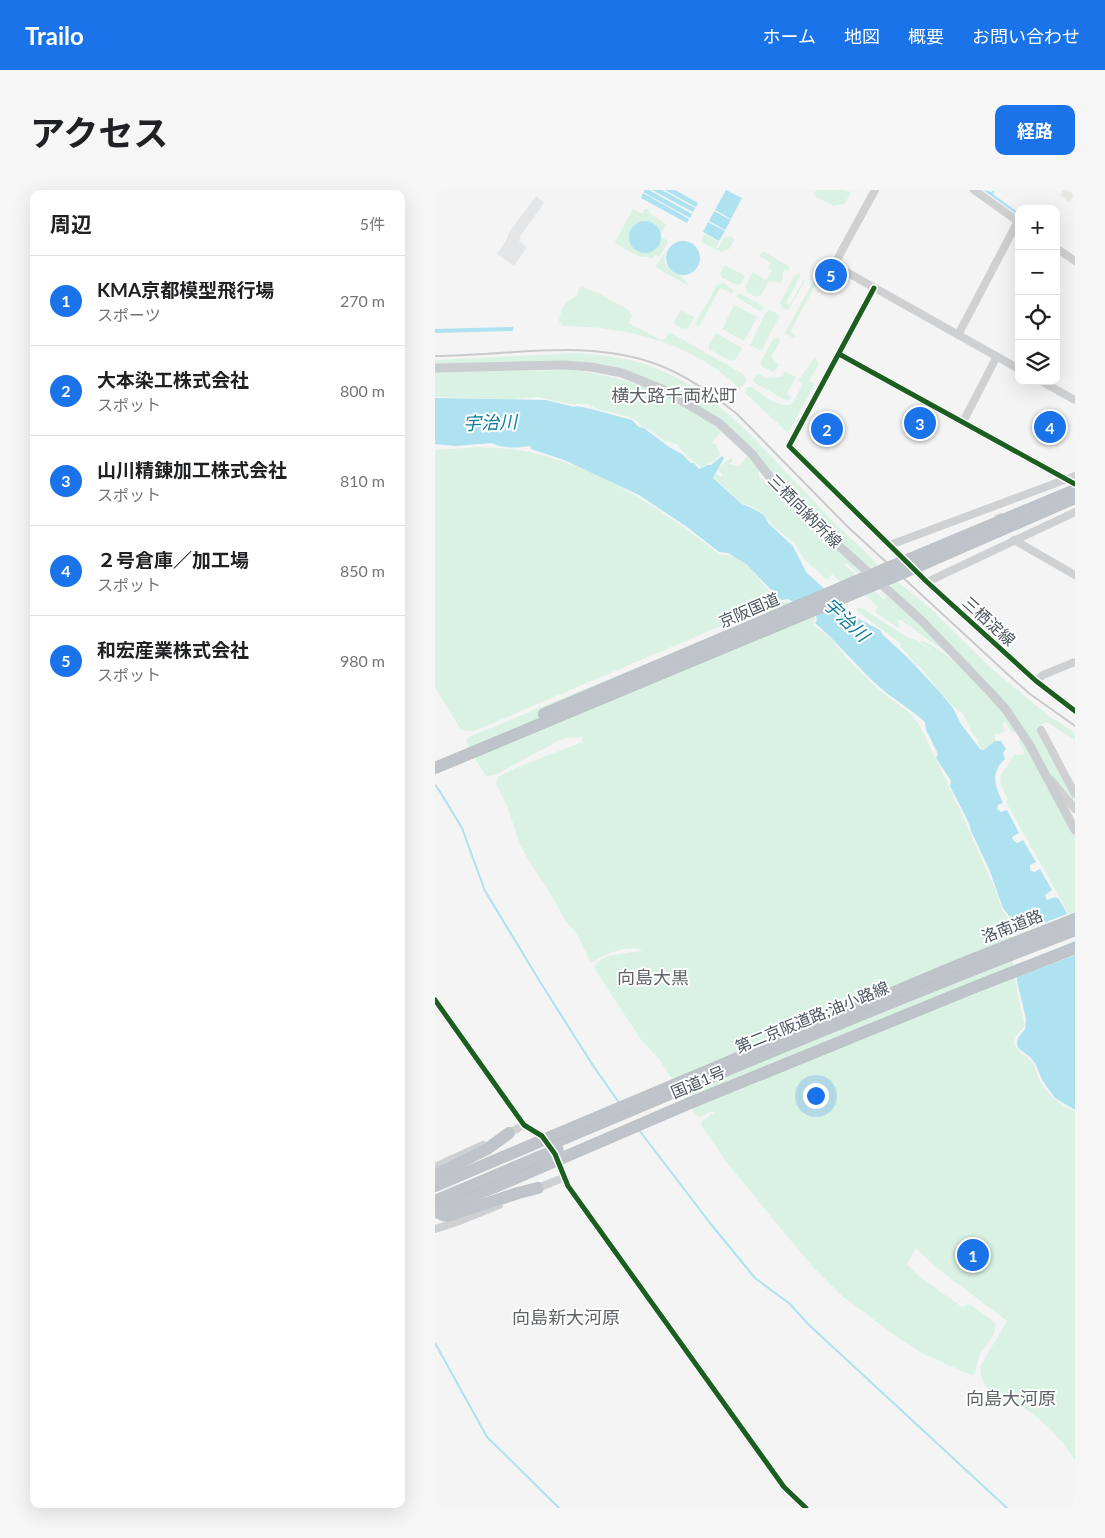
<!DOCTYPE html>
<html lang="ja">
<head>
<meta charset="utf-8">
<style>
  :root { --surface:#fff; --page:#f6f6f6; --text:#202124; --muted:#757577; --line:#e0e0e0; --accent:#1a73e8 }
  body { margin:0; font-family:Lato,"Noto Sans JP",sans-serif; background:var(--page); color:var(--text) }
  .controls { position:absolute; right:15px; top:15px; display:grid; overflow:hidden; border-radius:10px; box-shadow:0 5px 20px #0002 }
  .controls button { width:45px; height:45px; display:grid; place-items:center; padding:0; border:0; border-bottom:1px solid var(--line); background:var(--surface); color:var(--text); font:25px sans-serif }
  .you { position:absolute; left:380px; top:905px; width:18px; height:18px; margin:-12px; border:4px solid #fff; border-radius:50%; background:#1a73e8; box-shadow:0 0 0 8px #1a73e833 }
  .badge { display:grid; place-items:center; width:32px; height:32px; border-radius:50%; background:var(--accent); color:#fff; font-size:16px; font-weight:700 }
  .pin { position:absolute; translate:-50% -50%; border:2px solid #fff; box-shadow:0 1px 5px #0006 }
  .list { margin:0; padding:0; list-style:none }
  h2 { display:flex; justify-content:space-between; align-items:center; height:65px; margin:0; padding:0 20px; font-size:21px }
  h2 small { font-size:16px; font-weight:400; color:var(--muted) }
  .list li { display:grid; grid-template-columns:32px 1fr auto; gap:15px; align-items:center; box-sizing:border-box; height:90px; padding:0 20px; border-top:1px solid var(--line) }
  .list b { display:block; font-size:19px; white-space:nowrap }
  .list p { margin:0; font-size:16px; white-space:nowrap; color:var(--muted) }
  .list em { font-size:16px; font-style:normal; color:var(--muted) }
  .icon { flex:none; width:28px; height:28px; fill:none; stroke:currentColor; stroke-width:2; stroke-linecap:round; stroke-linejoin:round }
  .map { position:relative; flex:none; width:640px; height:1318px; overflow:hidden; border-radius:10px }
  header { display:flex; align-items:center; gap:30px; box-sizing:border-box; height:70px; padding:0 25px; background:var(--accent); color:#fff }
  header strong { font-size:24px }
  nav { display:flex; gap:28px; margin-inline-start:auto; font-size:18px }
  .intro { display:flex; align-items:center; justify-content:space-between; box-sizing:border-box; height:120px; padding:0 30px }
  h1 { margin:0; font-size:35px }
  .button { padding:12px 22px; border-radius:10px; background:var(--accent); color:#fff; font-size:18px; font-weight:700 }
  main { display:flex; gap:30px; padding:0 30px }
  aside { flex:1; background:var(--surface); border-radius:10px; box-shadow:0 5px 20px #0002 }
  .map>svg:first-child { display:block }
</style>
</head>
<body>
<header>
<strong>Trailo</strong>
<nav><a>ホーム</a><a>地図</a><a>概要</a><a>お問い合わせ</a></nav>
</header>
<div class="intro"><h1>アクセス</h1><a class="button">経路</a></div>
<main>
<aside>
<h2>周辺<small>5件</small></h2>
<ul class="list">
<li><span class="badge">1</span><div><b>KMA京都模型飛行場</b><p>スポーツ</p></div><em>270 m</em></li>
<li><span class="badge">2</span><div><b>大本染工株式会社</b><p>スポット</p></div><em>800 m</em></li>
<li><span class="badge">3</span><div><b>山川精錬加工株式会社</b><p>スポット</p></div><em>810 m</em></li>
<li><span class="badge">4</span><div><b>２号倉庫／加工場</b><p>スポット</p></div><em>850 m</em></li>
<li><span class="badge">5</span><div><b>和宏産業株式会社</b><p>スポット</p></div><em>980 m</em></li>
</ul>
</aside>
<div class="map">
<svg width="640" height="1318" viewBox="0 0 640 1318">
  <rect width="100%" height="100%" fill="#f4f4f4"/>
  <path fill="#e8e7e3" d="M628 0H640V4L634 12 625 5Z"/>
  <path fill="#e4e5e7" d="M101 6 109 13 86 45 84 51 92 57 79 76 62 64 70 52 75 41Z"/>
  <g fill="#d9f2e3">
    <path d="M382 0H410L416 3 409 14 398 16 381 7 380 2Z"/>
    <path d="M198 19 207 24 210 19H213L214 23 231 34 225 46 233 51 225 66 220 65 218 69 214 67H205L181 54 180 52Z"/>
    <path d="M269 44 284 52 281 57 283 58 289 48 296 46 299 50 294 59 286 62 266 52Z"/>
    <path d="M232 59C225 75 234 80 246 86 249 88 252 93 254 96L220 77Z"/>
    <path d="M328 61 355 77 353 81 350 80 347 85 348 88 346 93 334 91 326 105 321 107 312 102 310 96 318 82 331 90 337 81 333 78 336 73 324 66Z"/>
    <path d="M389 74 390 77 355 142 361 146 358 148 350 143 387 75Z"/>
    <path d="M290 75 310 86 306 94 302 95 286 87 285 83Z"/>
    <path d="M362 84H366L351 113 355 115 369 89 370 91 353 120 347 118 345 113 359 86Z"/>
    <path d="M288 93 297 99 298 102 296 103 285 98 264 137 260 135 282 95Z"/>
    <path d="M147 97 163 103 192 119 197 126 193 133 226 150 230 149 234 143H236L308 184 311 188V192L305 199C259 153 191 136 127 136L124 131C126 118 130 112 142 106L144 98Z"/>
    <path d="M304 103 328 116 327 122 301 107Z"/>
    <path d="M299 115 322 127 309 151 287 139Z"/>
    <path d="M246 120 259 127 253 138 250 139 242 136 239 132Z"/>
    <path d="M335 120 343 124 344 127 326 161 315 155 330 124Z"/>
    <path d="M281 143 307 158 300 170 296 171 274 159V155Z"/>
    <path d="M343 147 345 152 336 167 344 175 339 182 327 177 326 172 338 149Z"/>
    <path d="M143 163C174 166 204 169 232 183 288 209 328 259 370 302 393 327 419 351 443 375L433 378 380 330 307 250 193 182 82 174 0 173V170Z"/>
    <path d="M380 167 384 174 374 191 380 194 354 241 352 242 310 203 312 197H316C326 203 344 219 357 214L368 194 363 191Z"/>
    <path d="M136 180C194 187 257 208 298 252L286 242 277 253 281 254 285 264 280 271 266 277 251 266 242 254 230 251 213 239 206 236 202 231 195 227 162 219 153 214H135L102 207 77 209 0 207V182Z"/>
    <path d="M350 181 361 187 352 203 356 207 353 211 318 192 321 184H325L331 188 347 187Z"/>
    <path d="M43 257C58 258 74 258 89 261 163 276 227 319 285 365 309 361 329 398 345 412L349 413 352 411 380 427 378 434 396 449 412 468 443 499 475 523 485 536 525 620 560 699 568 721 576 731 580 790 589 833V838L581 846 579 853C584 865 588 862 595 870 600 875 602 884 605 891 613 906 625 915 640 922V1270C624 1245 604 1227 579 1211 572 1206 562 1205 555 1200 547 1194 545 1184 546 1175L572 1131 502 1078 481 1058 472 1074 486 1088 527 1117 535 1114 560 1133C562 1146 552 1153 546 1163 543 1169 541 1177 540 1184L536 1185 489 1164 466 1150 406 1105 378 1077 333 1023 290 970 266 935 267 931 280 922H274L266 927 261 925 224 869 207 851 159 778C168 761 192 765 208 760 192 755 171 763 158 772L155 771 142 744 131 731 112 698 94 671 85 654 72 616 61 594 63 587 81 578 147 552V547L130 548 121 552 60 585 51 586 40 569 31 550 34 547 329 425 331 418 327 414 319 417 314 424 39 541 26 540 0 497V260Z"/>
    <path d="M313 266 324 280V287L338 298 370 332 394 352 427 383 425 386 412 373 410 375 423 387 407 393 397 384 392 390 369 369 360 354 336 334 330 325 320 318 307 313 278 287 282 283 285 287 288 286 283 279 285 275H288L291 271 297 268 298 271 294 274 303 276Z"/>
    <path d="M463 392 494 417 558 480 614 526 640 543V550L611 532 601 538 640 611V615C631 604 621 593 613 582 603 566 564 499 552 494L456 399V394Z"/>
    <path d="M443 400 473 422 530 476 466 430H462L465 439 440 422 443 417 430 405 439 401 450 410V407Z"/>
    <path d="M425 417 472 447 481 450 501 465 485 451C501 451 550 498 561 512 569 520 575 531 581 541L578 543 570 532 567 534 570 541 564 544H560V552L555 557 548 559 542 554 544 550C534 543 534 534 528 524 525 520 519 518 516 514 504 501 494 488 483 475H481L465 456 466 454 421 420Z"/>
    <path d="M586 548 640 643V735L571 612 573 610C558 581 567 588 579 565H586L590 563 583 550Z"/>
  </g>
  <g fill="#aee2f0">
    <path d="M210 0H214L257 24 255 28 208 2Z"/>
    <path d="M217 0H227L260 18 258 22Z"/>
    <path d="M230 0H240L263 13 261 17Z"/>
    <path d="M291 0 307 8 296 29 280 20Z"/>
    <path d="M548 0 556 2 560 0 558 4 584 23V26Z"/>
    <path d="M208 3 254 29 252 33 206 8Z"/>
    <path d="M279 21 296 30 290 40 274 31Z"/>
    <circle cx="210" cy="47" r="16"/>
    <path d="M273 32 290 41 284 51 268 42Z"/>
    <circle cx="248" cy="68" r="17"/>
    <path d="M78 137V141L0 143V139Z"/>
    <path d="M0 208 111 210 139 217 142 216 156 219 197 230 204 237 209 238 234 257 247 264 256 273H259L264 279 273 275H276L287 266 289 268 278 288 307 314 319 319 329 325 334 334 358 356 371 382 420 427 445 440 448 445 472 467 503 500 518 518 526 534 545 559 549 560 560 551H566L571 559 568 563 570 569C555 583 560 596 568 613L563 615 562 619 566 622 572 620 584 643 577 647 578 650 582 653 588 650 601 672 595 675V680L599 682 605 679 617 700 610 705 612 710 620 707 624 709 640 737V920L620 908 607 890 601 875 595 867 583 858 582 853 583 848 590 839 591 829 582 791 578 737 575 727 568 718 554 679 536 641C536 634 519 605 515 596L516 591 501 568 503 564 491 540 490 532C475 518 456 508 441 494 420 474 402 452 380 433L382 430 381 426 353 409 346 410 311 374 293 363 284 362 252 337 204 305 129 270 96 259 95 256C84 258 67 259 57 253L20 256 0 254Z"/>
  </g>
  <path fill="#f4f4f4" d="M635 723 640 732V751L593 770 640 752V765L579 788 576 745Z"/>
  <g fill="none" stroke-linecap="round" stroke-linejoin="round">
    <g stroke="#aee2f0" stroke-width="2">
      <path d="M0 595 4 600 27 638 50 701 107 795 159 877 185 914"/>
      <path d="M204 940 275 1033 320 1088 355 1114 373 1134 572 1318"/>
      <path d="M0 1153 52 1247 124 1318"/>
    </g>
    <path stroke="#d2d4d7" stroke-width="8" stroke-dasharray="8 4" stroke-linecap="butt" d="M563 324 572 345"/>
    <defs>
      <g id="highway">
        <path d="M477 368 640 300"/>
        <path d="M486 375 640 308"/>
        <path d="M109 524 450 379"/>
        <path d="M0 578 458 387"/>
        <path d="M526 774 640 729"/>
        <path d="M540 797 640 758"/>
        <path d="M121 952C293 879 465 807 640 740"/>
        <path d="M0 985 52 959 74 943"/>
        <path d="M0 996 101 953"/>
        <path d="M0 1020 60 997 111 975"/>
        <path d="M0 1021 8 1025 14 1026 83 1003 103 998"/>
      </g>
    </defs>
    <use href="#highway" stroke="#b9bec3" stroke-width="12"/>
    <g stroke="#ced0d2" stroke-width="8">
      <path d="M440 0 399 75 584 179"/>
      <path d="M539 0 584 32"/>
      <path d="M621 58 640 71"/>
      <path d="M439 98 354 256 492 392 601 491 640 521"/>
      <path d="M523 145 583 31"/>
      <path d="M404 164 638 293"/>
      <path d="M606 191 640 210"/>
      <path d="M528 232 562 166"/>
      <path d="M579 350 640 385"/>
      <path d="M455 355 640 286"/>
      <path d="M492 392 640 322"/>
      <path d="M601 491 608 485 640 472"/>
      <path d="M606 540 640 604"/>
      <path d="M616 590 640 619"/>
      <path d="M0 810 89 935 107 946 120 964 133 996 349 1297 371 1318"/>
      <path d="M70 945 89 935"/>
      <path d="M0 977 48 955"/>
      <path d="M100 999 128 988"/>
      <path d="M0 1039 19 1033 64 1015"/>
    </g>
    <path stroke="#caced1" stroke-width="9" d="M0 178 128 175 156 177 187 183 229 200 284 233 317 264 334 286 382 336 487 431 557 504 572 521 594 554 640 640"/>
    <use href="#highway" stroke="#bec4c9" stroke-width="11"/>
    <path stroke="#c9cacc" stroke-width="2" d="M0 166C73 166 151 148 221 174 251 185 277 204 302 224L412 336 579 490 595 504 640 536"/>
    <defs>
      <g id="highway-bridge">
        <path d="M450 379 477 368"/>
        <path d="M458 387 486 375"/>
        <path d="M101 953 526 774"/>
        <path d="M111 975 255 913 540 797"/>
        <path d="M0 1011 123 959"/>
      </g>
    </defs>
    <use href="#highway-bridge" stroke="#b9bec3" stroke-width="12" stroke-linecap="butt"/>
    <use href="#highway-bridge" stroke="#bec4c9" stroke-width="11"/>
    <defs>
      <g id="cycleway">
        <path d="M439 98 354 256 492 392 601 491 640 521"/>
        <path d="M404 164 640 294"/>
        <path d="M0 810 89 935 107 946 120 964 133 996 349 1297 371 1318"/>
      </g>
    </defs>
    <use href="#cycleway" stroke="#fff" stroke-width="8"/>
    <use href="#cycleway" stroke="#1b5e20" stroke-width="5"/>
  </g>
  <g text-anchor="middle" stroke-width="4" stroke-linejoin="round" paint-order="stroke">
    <g font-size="16" fill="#4a5661" stroke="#fff">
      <text transform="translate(370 321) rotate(45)" y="6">三栖向納所線</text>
      <text transform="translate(314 420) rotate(-23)" y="6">京阪国道</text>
      <text transform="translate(554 431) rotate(42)" y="6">三栖淀線</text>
      <text transform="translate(577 736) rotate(-21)" y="6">洛南道路</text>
      <text transform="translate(377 827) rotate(-22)" y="6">第二京阪道路;油小路線</text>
      <text transform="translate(263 892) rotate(-23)" y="6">国道1号</text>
    </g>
    <g font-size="18" fill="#5f6368" stroke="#fff">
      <text x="239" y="212">横大路千両松町</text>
      <text x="218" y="794">向島大黒</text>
      <text x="131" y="1134">向島新大河原</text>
      <text x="576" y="1215">向島大河原</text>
    </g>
    <g font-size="18" font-style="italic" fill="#0c7c9b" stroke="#fff">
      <text transform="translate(55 233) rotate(-2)" y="6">宇治川</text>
      <text transform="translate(411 430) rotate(43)" y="6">宇治川</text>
    </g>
  </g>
</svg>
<div class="controls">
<button>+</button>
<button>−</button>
<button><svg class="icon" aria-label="locate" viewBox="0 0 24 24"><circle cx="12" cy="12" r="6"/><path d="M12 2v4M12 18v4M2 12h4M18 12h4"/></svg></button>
<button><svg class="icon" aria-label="layers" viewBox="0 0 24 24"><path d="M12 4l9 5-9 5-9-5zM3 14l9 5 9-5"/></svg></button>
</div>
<div class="you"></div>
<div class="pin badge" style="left:538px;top:1065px">1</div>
<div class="pin badge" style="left:392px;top:239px">2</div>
<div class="pin badge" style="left:485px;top:233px">3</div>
<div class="pin badge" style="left:615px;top:237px">4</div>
<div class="pin badge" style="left:396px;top:85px">5</div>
</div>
</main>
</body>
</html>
